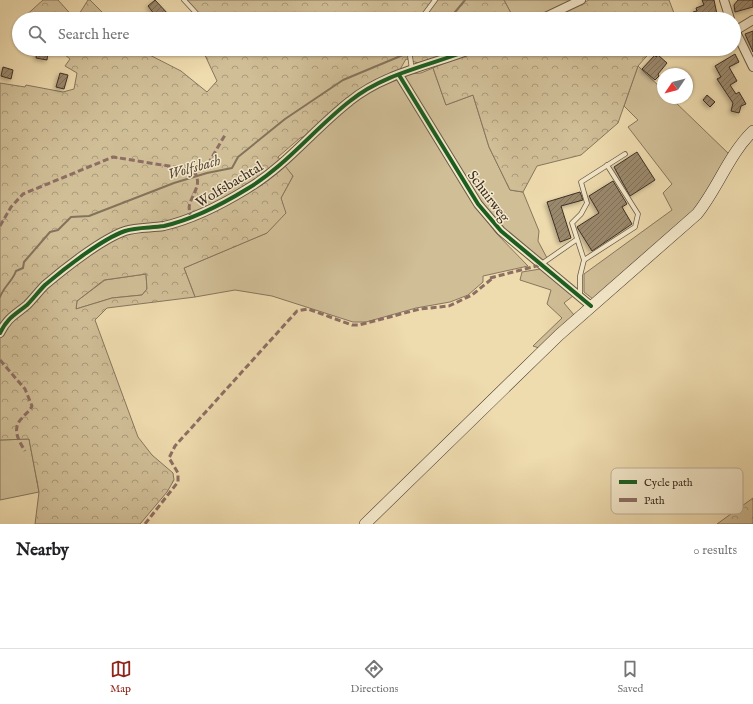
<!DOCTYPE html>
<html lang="en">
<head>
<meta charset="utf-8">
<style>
  :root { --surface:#fff; --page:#f6f6f6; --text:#202124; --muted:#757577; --line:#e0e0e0; --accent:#8f2418 }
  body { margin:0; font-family:"IM FELL English",serif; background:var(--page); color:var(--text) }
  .compass { position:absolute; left:657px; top:68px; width:36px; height:36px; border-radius:50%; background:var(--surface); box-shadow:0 1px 3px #0004; rotate:235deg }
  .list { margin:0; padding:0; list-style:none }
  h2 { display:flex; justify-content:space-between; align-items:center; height:52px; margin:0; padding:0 16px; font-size:17px }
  h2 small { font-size:13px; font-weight:400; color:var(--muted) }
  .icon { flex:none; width:22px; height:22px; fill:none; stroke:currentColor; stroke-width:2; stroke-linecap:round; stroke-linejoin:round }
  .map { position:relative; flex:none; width:753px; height:524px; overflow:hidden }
  .search { position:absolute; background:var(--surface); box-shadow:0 1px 3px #0004; left:12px; right:12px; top:12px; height:44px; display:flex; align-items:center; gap:10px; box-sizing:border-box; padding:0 14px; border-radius:22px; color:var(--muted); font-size:15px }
  .sheet { height:124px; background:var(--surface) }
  nav { display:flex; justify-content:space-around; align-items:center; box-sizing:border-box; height:56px; border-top:1px solid var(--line); background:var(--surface); font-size:11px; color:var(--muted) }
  nav a { display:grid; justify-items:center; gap:2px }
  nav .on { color:var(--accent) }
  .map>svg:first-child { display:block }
</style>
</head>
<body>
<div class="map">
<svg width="753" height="524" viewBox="0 0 753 524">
  <defs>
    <pattern id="forest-crowns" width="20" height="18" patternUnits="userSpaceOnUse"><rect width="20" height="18" fill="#d0be97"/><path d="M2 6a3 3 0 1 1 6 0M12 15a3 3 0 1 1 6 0" fill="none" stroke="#aa9b7b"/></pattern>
    <pattern id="building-hatch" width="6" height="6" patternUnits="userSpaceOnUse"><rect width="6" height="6" fill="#9a886c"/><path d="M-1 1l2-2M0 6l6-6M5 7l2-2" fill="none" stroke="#7f7059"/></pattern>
    <filter id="shadow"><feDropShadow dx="-2" dy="2" stdDeviation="2" flood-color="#0004"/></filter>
  </defs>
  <rect width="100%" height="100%" fill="#eedbae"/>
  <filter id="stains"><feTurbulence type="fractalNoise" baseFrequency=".005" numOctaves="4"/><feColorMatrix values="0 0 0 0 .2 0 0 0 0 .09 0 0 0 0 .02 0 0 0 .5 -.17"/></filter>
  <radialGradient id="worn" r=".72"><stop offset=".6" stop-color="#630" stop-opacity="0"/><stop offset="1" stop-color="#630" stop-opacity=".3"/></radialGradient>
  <g fill="#d0be97" stroke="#87765e">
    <path d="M504 0H575L535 19H514Z"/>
    <path d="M638 66 663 90V98H671L729 154 701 202 688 216 593 299 584 292V274L672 210 663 193 672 184 628 127 638 120 624 106Z"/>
    <path d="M433 68 446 105 473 95 489 147 510 190 523 192 539 231 538 241 547 258 542 261 501 228 480 202 405 78 407 74 421 73Z"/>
    <path d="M397 80 402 82 475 205 496 233 528 266 483 276V282L468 295 450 302 416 308 366 322H353L272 296 235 290 195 297 184 268 267 233 285 213 281 198 293 176 285 167C319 135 351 94 397 80Z"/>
    <path d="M540 269 573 296 564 303 574 315 539 348 533 346 562 318 547 304 551 290 520 280 522 272Z"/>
    <path d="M146 274 147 289 142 295 112 298 76 309 77 301 105 280Z"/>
    <path d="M29 439 39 492 0 500V440Z"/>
  </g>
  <g fill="url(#forest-crowns)" stroke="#87765e" fill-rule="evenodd">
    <path d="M43 0H58L75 19H22Z"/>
    <path d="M88 0H90L109 19H76Z"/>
    <path d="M186 0H504L514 19H232L230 13 203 19Z"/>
    <path d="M589 0H669L674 13 670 19H547Z"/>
    <path d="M58 49H138L181 71 207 92 217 81 203 51 221 49H466L421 64 406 59 398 73 369 84 311 134 300 138 278 157 293 176 281 198 286 213 267 233 184 268 195 297 107 308 95 320 138 437 152 455 173 473 174 480 167 492 140 524H35L39 492 29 439 0 440V83L25 87 26 85 63 92 74 89 77 73 65 66 70 59ZM146 274 147 289 142 295 112 298 76 309 77 301 104 280Z"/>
    <path d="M478 49H653L638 66 618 123 581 155 537 166 523 192 510 190 489 147 473 95 446 105 433 68Z"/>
    <path d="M753 498V524H717Z"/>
  </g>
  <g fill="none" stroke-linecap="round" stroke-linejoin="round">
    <g stroke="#84735b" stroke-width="2">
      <path d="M444 19 451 17 465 0"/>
      <path d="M0 297C4 286 12 282 16 271L23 268 24 262 50 232 58 230 71 217 89 216 174 183 207 173 232 168 238 157 285 119 343 80 403 55"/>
    </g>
  </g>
  <g fill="url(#building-hatch)" stroke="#3e2f25" filter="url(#shadow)">
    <path d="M155 0 170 16 166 19H158L148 6Z"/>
    <path d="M702 0H714L718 19H695L693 12 697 11 696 8 704 5Z"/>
    <path d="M738 0H753V7L735 12 734 5Z"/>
    <path d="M753 31V52L745 34Z"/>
    <path d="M37 50 48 52 47 60 36 58Z"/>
    <path d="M735 54 739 62 729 67 737 81 730 85 736 94 739 92 746 104 741 106 739 113 731 111 733 103 717 79 721 77 715 66Z"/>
    <path d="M655 55 656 57 658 55 667 63 658 74 659 76 655 80 642 69Z"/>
    <path d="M3 67 13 70 11 79 1 76Z"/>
    <path d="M60 73 68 75 64 89 56 87Z"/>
    <path d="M707 95 715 102 710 107 703 100Z"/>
    <path d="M637 152 655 180 630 196 614 167Z"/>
    <path d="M613 181 627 204 622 207 632 224 592 251 577 227 599 213 589 196Z"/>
    <path d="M580 192 583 200 561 206 571 238 560 242 547 202Z"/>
  </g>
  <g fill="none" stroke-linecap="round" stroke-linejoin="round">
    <defs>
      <g id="lane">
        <path d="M184 0 197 14"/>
        <path d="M421 19 435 0"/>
        <path d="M409 49 412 70"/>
        <path d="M584 260 635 227 638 214 607 165"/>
        <path d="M540 265 576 240"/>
        <path d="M580 296V276L584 260 572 223 581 214 587 203 581 182 625 154"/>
      </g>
      <g id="street">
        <path d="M724 0 730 19"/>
        <path d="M541 19 581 0"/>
        <path d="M734 28 753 67"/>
        <path d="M735 31 753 20"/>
        <path d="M399 75 478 204 501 231 591 306"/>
        <path d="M0 333C8 317 15 315 27 305 33 299 39 291 45 285 65 268 102 239 125 231 137 227 151 228 164 226 194 219 221 205 247 189 286 166 314 129 350 101 384 73 432 65 472 49"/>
      </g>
      <path id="secondary" d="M365 524 559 335 697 214C718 188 729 154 753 131"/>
    </defs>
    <use href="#lane" stroke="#6a5a47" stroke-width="5.5"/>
    <use href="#street" stroke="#6a5a47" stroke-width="10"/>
    <use href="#secondary" stroke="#3e2f25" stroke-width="12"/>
    <use href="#lane" stroke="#f4e8ca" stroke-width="4"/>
    <use href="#street" stroke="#f4e8ca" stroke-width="8"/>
    <use href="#secondary" stroke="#f4e8ca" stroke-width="11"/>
    <g stroke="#8d6e63" stroke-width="3" stroke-dasharray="6 3" stroke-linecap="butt">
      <path d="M191 219C190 213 188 208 190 203 194 191 203 183 193 170"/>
      <path d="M0 226 11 207 23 194 113 157 193 170 208 164 225 135"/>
      <path d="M490 278 540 265"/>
      <path d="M0 360 25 389 32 406C29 412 26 413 22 418 11 429 19 441 25 451"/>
      <path d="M145 524 178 482V473L169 458 175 446 297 311 308 309 352 325H359L420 309 449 306 472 295 494 277"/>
    </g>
    <defs>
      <g id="cycleway">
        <path d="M399 75 478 204 501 231 591 306"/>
        <path d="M0 333C8 317 15 315 27 305 33 299 39 291 45 285 65 268 102 239 125 231 137 227 151 228 164 226 194 219 221 205 247 189 286 166 314 129 350 101 384 73 432 65 472 49"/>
      </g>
    </defs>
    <use href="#cycleway" stroke="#f4e8ca" stroke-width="6"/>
    <use href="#cycleway" stroke="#1b5e20" stroke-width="4"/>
  </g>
  <g text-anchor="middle" stroke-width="3" stroke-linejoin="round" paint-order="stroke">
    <g font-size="14" fill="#3e2f25" stroke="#f4e8ca">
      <text transform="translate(229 184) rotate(-31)" y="5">Wolfsbachtal</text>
      <text transform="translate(489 196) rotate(53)" y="5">Schuirweg</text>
    </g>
    <g font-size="15" font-style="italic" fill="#5b4c3c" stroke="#f4e8ca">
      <text transform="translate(194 167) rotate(-16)" y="5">Wolfsbach</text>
    </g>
  </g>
  <rect x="611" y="468" width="132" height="46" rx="6" fill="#f4e8ca" stroke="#bdb098" stroke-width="1"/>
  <rect x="619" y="480" width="18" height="4" fill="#1b5e20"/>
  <rect x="619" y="498" width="18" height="4" fill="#8d6e63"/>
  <g font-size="11" fill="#3e2f25">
    <text x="644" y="486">Cycle path</text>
    <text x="644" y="504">Path</text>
  </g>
  <rect width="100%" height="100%" filter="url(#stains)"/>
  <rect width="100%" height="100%" fill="url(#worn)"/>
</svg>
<svg class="compass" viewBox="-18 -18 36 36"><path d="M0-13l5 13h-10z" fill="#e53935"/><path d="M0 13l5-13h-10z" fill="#757577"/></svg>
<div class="search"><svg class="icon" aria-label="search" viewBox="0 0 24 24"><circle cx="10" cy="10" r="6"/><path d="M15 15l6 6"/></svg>Search here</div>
</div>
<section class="sheet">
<h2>Nearby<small>0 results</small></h2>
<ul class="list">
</ul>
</section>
<nav>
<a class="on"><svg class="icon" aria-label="map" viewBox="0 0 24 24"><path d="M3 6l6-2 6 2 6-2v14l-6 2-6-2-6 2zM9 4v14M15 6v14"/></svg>Map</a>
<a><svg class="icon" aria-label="directions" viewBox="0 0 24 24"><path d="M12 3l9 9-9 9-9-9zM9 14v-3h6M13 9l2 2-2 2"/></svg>Directions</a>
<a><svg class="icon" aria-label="saved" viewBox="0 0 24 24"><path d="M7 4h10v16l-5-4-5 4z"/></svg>Saved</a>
</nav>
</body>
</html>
